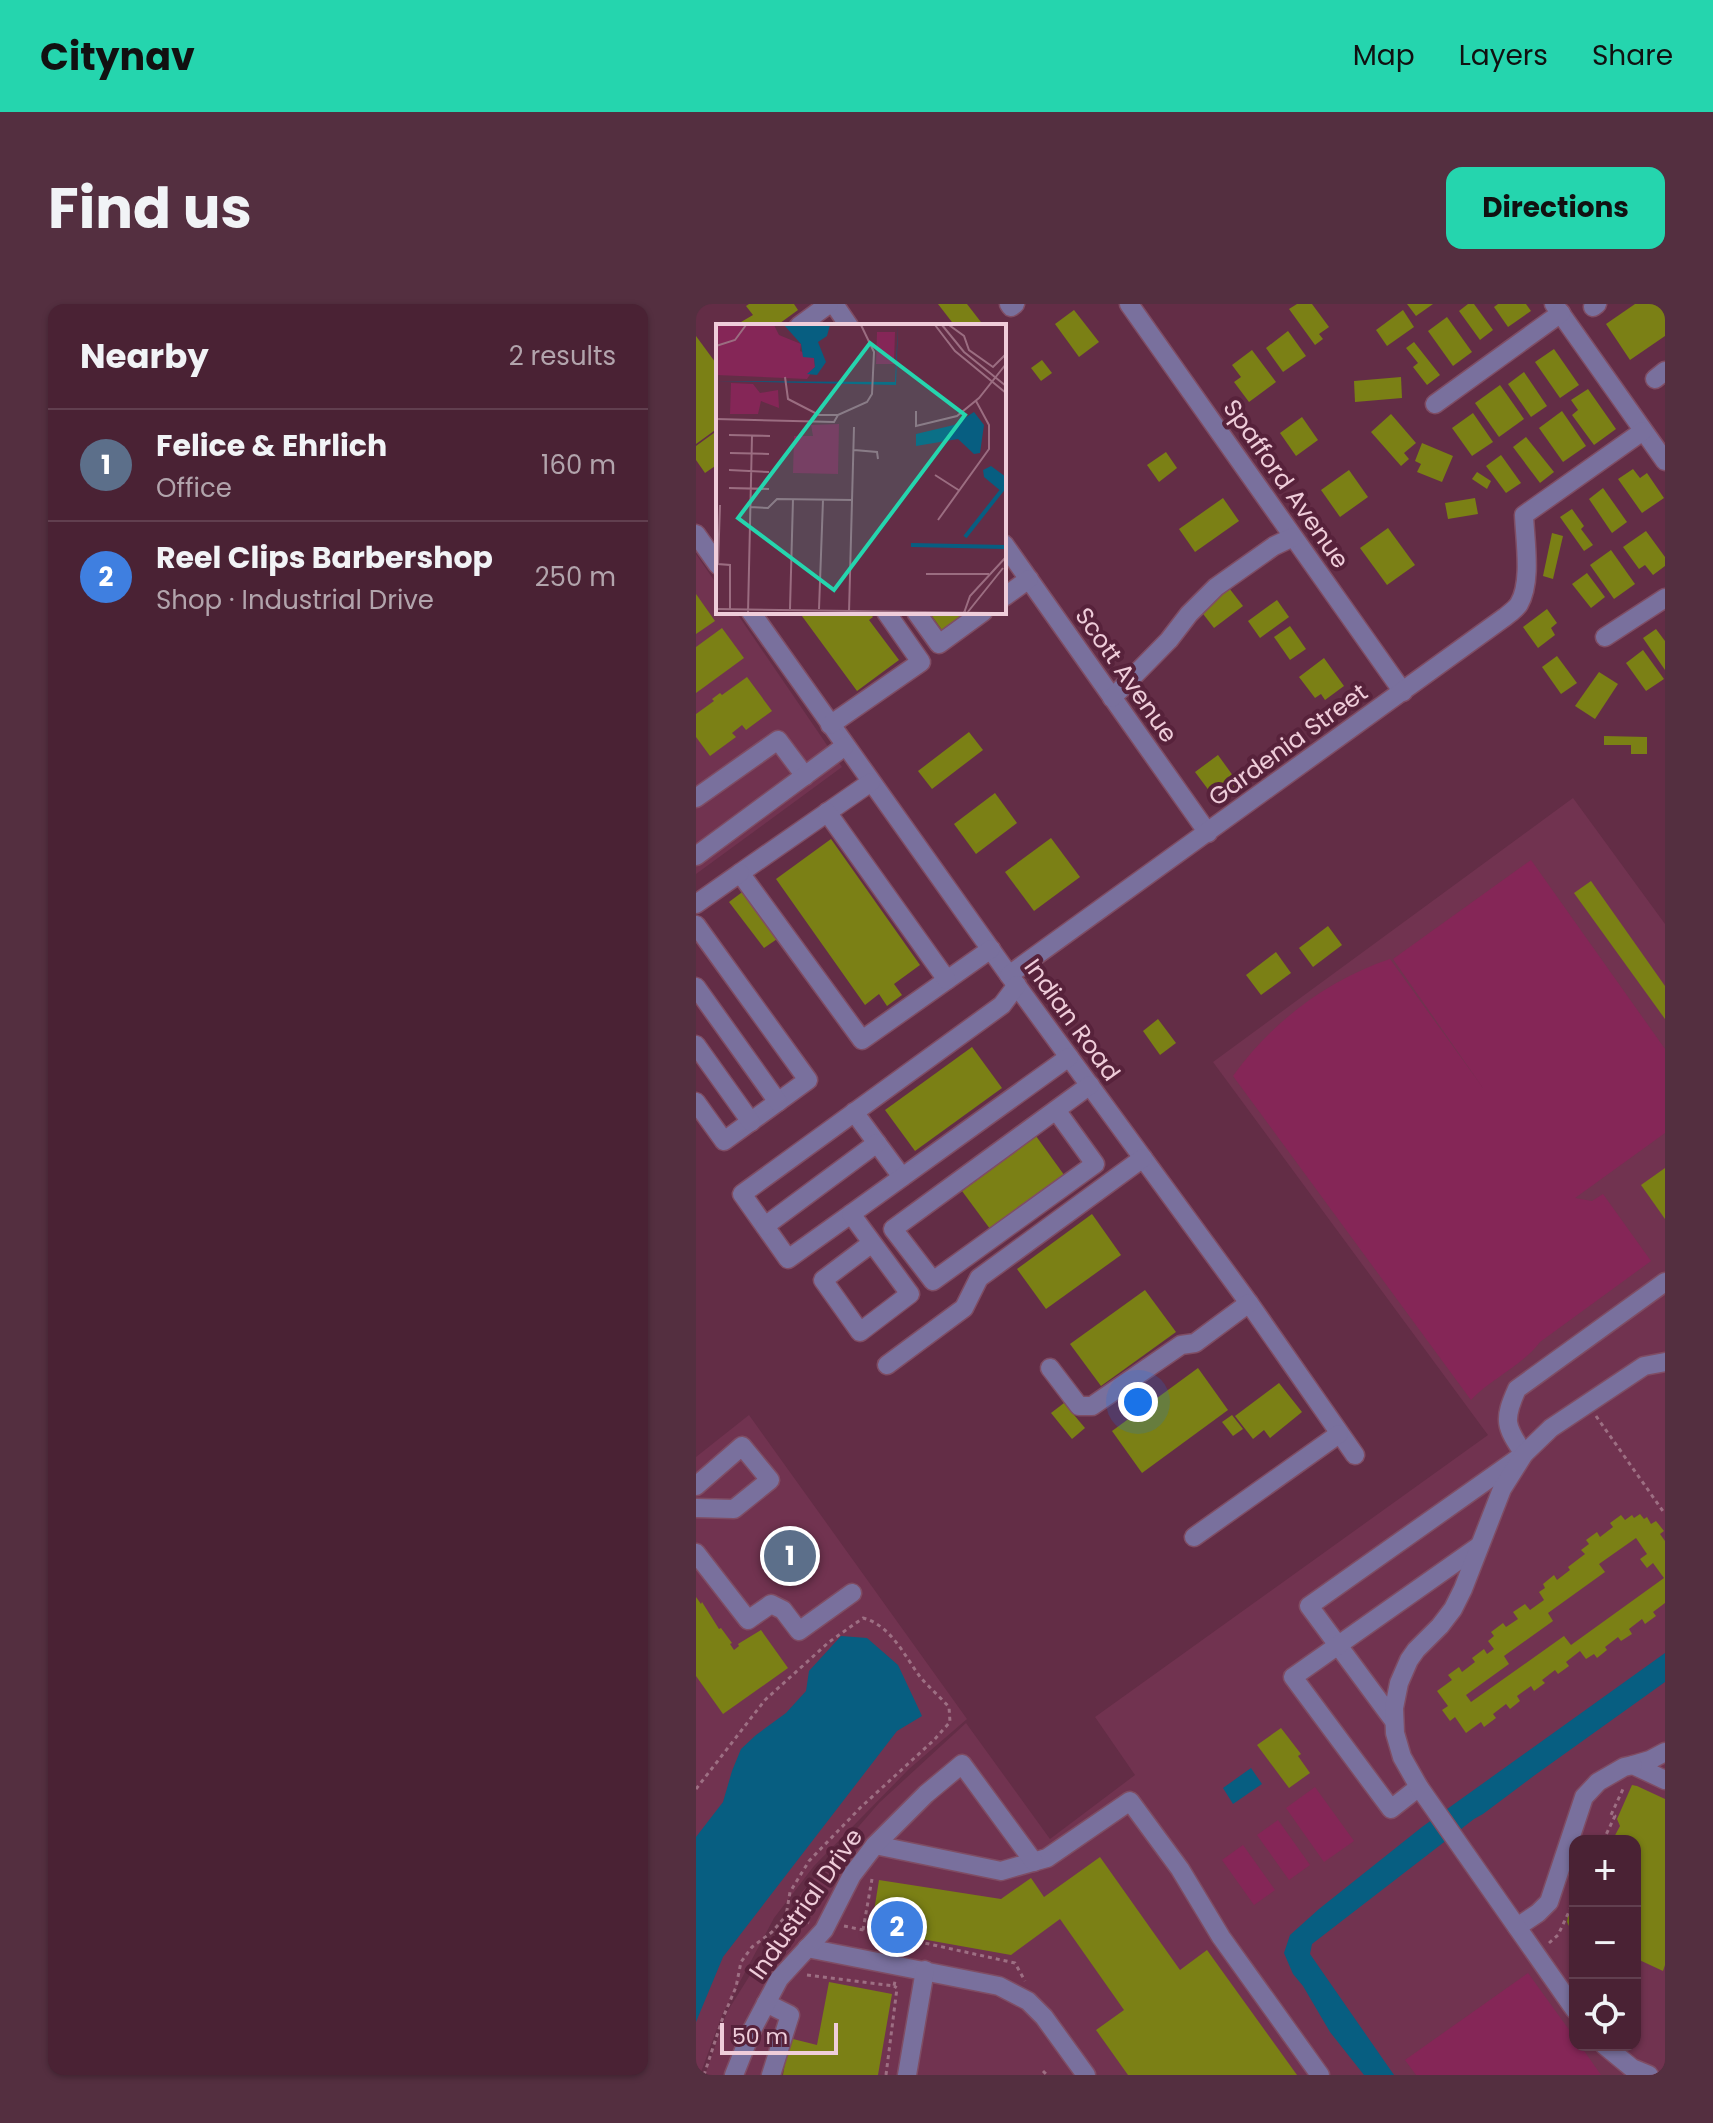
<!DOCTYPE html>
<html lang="en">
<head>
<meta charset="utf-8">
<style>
  :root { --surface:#4a2234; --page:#542f40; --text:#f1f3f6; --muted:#b2a4ac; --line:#613f4f; --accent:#25d5ae }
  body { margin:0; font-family:Poppins,sans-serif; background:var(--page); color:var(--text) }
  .controls { position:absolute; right:24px; bottom:24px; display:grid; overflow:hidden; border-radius:16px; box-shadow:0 2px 6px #0004 }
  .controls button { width:72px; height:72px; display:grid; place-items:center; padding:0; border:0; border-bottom:2px solid var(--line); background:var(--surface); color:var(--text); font:40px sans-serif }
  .scale { position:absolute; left:24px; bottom:20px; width:118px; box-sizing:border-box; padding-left:8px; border:4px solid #efcdda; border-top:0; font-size:22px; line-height:28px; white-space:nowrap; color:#efcdda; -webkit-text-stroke:6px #57223b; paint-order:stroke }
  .you { position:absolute; left:442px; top:1098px; width:28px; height:28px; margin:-20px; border:6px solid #fff; border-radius:50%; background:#1a73e8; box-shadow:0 0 0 12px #1a73e833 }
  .badge { display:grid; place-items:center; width:52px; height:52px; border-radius:50%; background:var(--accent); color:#fff; font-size:26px; font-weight:700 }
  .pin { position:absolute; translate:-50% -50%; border:4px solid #fff; box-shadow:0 2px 8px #0006 }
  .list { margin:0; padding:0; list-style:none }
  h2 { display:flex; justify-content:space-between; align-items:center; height:104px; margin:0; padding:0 32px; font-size:34px }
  h2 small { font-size:26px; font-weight:400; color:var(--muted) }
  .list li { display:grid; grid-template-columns:52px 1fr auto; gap:24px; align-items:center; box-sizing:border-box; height:112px; padding:0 32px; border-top:2px solid var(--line) }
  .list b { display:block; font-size:30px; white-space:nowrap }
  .list p { margin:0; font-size:26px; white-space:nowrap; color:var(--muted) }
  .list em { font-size:26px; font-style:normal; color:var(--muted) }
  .icon { flex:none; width:44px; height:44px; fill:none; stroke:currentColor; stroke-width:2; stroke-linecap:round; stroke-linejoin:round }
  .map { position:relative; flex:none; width:969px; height:1771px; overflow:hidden; border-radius:16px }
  header { display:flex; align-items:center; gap:48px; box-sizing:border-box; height:112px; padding:0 40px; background:var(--accent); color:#111 }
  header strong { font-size:38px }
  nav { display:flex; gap:44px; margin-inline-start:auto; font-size:28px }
  .intro { display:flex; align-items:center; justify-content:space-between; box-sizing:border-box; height:192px; padding:0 48px }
  h1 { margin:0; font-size:56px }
  .button { padding:20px 36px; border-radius:16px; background:var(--accent); color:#111; font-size:28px; font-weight:700 }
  main { display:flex; gap:48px; padding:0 48px }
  aside { flex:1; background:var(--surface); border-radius:16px; box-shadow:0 2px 6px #0004 }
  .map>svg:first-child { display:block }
</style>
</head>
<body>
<header>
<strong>Citynav</strong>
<nav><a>Map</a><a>Layers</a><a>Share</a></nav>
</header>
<div class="intro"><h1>Find us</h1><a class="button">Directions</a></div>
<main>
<aside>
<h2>Nearby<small>2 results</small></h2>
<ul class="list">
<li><span class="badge" style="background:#5c6f8a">1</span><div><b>Felice &amp; Ehrlich</b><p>Office</p></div><em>160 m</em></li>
<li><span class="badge" style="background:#3f7fe0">2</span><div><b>Reel Clips Barbershop</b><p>Shop · Industrial Drive</p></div><em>250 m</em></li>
</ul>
</aside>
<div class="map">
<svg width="969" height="1771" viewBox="0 0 969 1771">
  <rect width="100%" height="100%" fill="#632d46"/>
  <g fill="#713350" fill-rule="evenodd">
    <path d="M0 250 22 282V308H40L146 463 0 570Z"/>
    <path d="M877 494 969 620V1771H9L31 1708 106 1588 183 1499 270 1419 354 1535 439 1471 399 1413 792 1131 517 758ZM879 1537H939V1741H879Z"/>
    <path d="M53 1111 271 1415 213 1465 118 1562 78 1614 26 1711 4 1771H0V1153Z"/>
  </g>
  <g fill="#852657">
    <path d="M835 556 969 745V829L879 894 896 897 907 890 955 957 844 1038C826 1062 796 1074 775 1096L537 772C576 718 631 676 694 655L787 784 697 655Z"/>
    <path d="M619 1483 658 1537 628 1558 590 1504Z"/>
    <path d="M582 1516 614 1561 593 1576 561 1531Z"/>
    <path d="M547 1541 579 1586 558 1601 526 1556Z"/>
    <path d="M832 1669 879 1734V1741H884L905 1771H720L709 1756Z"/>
  </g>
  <g fill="#075e81">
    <path d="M145 1332 171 1334 202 1361 226 1412 201 1427 27 1653 0 1718V1533L27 1498 36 1467 45 1445 60 1431 90 1409 110 1387 113 1367Z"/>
    <path d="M969 1349V1378L839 1471 787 1510 778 1515 616 1640 614 1650 698 1771H668L634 1728 607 1682 597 1670 588 1649 594 1631 623 1605 726 1523Z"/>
    <path d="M555 1464 566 1480 537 1500 527 1484Z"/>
  </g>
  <g fill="#7b8015" fill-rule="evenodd">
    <path d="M53 0H98L102 6 80 22H48L45 18 57 11 50 2Z"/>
    <path d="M242 0H271L288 22H259Z"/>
    <path d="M601 0H616L633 23 623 30 627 35 619 41 593 5Z"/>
    <path d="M711 0H737L720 12Z"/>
    <path d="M772 0H778L797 26 784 36 763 7Z"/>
    <path d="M802 0H830L835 7 812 23 798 3Z"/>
    <path d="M939 0H969V32L934 56 910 20Z"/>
    <path d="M378 6 403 38 383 53 359 20Z"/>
    <path d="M707 6 718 23 691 42 680 26Z"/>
    <path d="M751 13 776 48 757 62 732 27Z"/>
    <path d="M592 27 610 52 587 68 570 44Z"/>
    <path d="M0 32 22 62V124L0 140Z"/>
    <path d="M718 38 744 71 731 81 717 63 722 59 710 44Z"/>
    <path d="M858 45 883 81 864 94 839 58Z"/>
    <path d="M556 46 580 78 553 98 538 78 545 73 536 61Z"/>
    <path d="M346 56 356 69 345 77 335 64Z"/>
    <path d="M828 68 851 102 835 113 812 80Z"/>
    <path d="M705 73 706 94 659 98 658 77Z"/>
    <path d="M804 81 828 115 803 133 779 99Z"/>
    <path d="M892 85 920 125 898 141 876 111 882 106 875 96Z"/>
    <path d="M866 107 890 142 867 158 843 124Z"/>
    <path d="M777 109 797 138 776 152 756 124Z"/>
    <path d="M695 110 720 139 708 149 713 155 705 162 675 128Z"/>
    <path d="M606 113 622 136 600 152 584 129Z"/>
    <path d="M22 126V160L9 169 0 156V142Z"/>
    <path d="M830 133 858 168 844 179 817 143Z"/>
    <path d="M726 139 757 152 746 178 721 168 725 160 719 157Z"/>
    <path d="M470 148 481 164 463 178 451 161Z"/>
    <path d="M805 151 825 179 810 189 790 162Z"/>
    <path d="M937 165 944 174 951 169 968 194 946 209 922 175Z"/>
    <path d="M653 166 672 193 644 213 625 186Z"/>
    <path d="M781 168 795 177 791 185 776 175Z"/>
    <path d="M907 184 931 218 916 229 893 195Z"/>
    <path d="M527 194 543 217 499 248 483 225Z"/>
    <path d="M779 194 782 210 752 215 749 199Z"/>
    <path d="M876 205 888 222 885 225 897 241 888 247 864 213Z"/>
    <path d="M692 224 719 261 691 281 664 244Z"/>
    <path d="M950 227 969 253V262L957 271 949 261 943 265 927 243Z"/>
    <path d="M856 229 867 232 857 275 847 272Z"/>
    <path d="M915 246 939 280 918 295 894 261Z"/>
    <path d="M891 269 909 293 895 304 876 280Z"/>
    <path d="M533 284 547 302 518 324 504 306Z"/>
    <path d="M0 290 19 317 0 330Z"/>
    <path d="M581 296 593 313 564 334 552 317Z"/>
    <path d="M851 305 861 319 855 324 859 331 842 344 827 323Z"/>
    <path d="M103 308H173L177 313 173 316 203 356 161 387Z"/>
    <path d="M233 308H272L246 326Z"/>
    <path d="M594 322 610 345 594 356 578 333Z"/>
    <path d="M26 324 48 354 0 389V343Z"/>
    <path d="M960 325 969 337V366L947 334Z"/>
    <path d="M947 346 968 375 950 387 930 359Z"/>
    <path d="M861 352 881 379 865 390 846 363Z"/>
    <path d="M628 354 648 382 629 396 625 390 619 394 603 373Z"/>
    <path d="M903 368 922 380 899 415 879 402Z"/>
    <path d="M51 373 76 407 50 426 46 421 36 429 40 433 14 452 0 433V410L18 397 16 395 24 389 26 391Z"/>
    <path d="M273 428 287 446 236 485 222 467Z"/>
    <path d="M908 432 951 433V450H935V441H908Z"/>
    <path d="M522 451 543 480 520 496 499 468Z"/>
    <path d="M299 489 321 519 280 550 258 520Z"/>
    <path d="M355 534 384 573 338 607 309 568Z"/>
    <path d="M135 535 224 661 198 680 206 691 191 702 183 690 169 701 80 575Z"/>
    <path d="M895 577 969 682V715L878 589Z"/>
    <path d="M49 586 84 633 68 644 33 598Z"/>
    <path d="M632 622 646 641 617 663 603 644Z"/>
    <path d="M580 648 595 669 565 691 550 671Z"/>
    <path d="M462 715 480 739 464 751 447 727Z"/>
    <path d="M276 743 306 784 219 847 189 806Z"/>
    <path d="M340 832 371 875 297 929 266 887Z"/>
    <path d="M969 864V915L945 881Z"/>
    <path d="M396 910 425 951 350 1005 321 965Z"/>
    <path d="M449 986 480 1028 405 1082 374 1040Z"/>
    <path d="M502 1064 532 1106 446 1169 416 1127Z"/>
    <path d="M583 1079 606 1108 574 1134 568 1126 557 1135 539 1112Z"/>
    <path d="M368 1099 389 1124 376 1135 355 1109Z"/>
    <path d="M536 1111 547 1125 537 1132 526 1118Z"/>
    <path d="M944 1210 948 1215 951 1213 955 1220 960 1217 968 1227 964 1230 969 1237V1299L957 1308 960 1312 949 1320 946 1315 933 1325 936 1330 925 1337 922 1333 909 1343 911 1346 901 1354 898 1350 890 1355 884 1347 870 1358 873 1362 862 1370 859 1366 846 1376 849 1379 838 1387 835 1382 821 1392 824 1397 814 1405 810 1400 797 1410 800 1414 788 1423 785 1418 770 1429 759 1413 754 1417 746 1406 752 1402 741 1387 756 1376 752 1371 763 1363 766 1368 779 1358 776 1354 788 1345 791 1350 798 1345 792 1337 798 1332 795 1328 807 1319 810 1323 822 1315 817 1308 829 1300 834 1306 848 1296 843 1288 849 1284 847 1280 858 1271 861 1276 874 1266 872 1263 889 1250 885 1246 893 1240 890 1236 901 1228 904 1233 917 1223 914 1219 925 1211 929 1216 936 1211 938 1214ZM940 1234 951 1250 944 1255 951 1264 957 1259 968 1274 875 1341 868 1332 775 1398 770 1391 813 1360 808 1352 857 1317 852 1309 909 1268 903 1260Z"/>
    <path d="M0 1293 5 1300 6 1298 23 1325 25 1324 36 1339 34 1340 38 1346 43 1342 42 1340 65 1326 92 1364 27 1410 0 1372Z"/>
    <path d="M585 1424 605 1450 602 1452 614 1469 593 1484 561 1441Z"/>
    <path d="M936 1481 941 1482 969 1495V1661L967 1667 939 1654V1537H916L924 1522 921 1515Z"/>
    <path d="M404 1553 484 1666 511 1646 601 1771H432L400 1726 428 1706 364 1615 315 1651 175 1626 183 1576 305 1595 335 1574 348 1593Z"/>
    <path d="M879 1597V1625L873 1622 871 1618 872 1611Z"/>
    <path d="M133 1678 196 1690 182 1771H87L93 1734 121 1741Z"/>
  </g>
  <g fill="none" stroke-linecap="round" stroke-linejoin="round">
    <defs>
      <g id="minor">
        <path d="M138 0 153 22"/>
        <path d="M313 0 315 3 319 0"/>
        <path d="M433 0 707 388"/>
        <path d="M858 0 969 157"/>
        <path d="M897 3 901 0"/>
        <path d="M103 22 133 0"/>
        <path d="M959 75 969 67"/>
        <path d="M739 100 865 9"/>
        <path d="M0 230 22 261"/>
        <path d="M308 240 512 529"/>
        <path d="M308 293 333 275"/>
        <path d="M55 308 313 671 553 999 659 1151"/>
        <path d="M220 308 243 340 287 308"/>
        <path d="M909 333 969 294"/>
        <path d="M416 394 473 336 493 310 520 283 578 242 597 233"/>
        <path d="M134 421 225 358 190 308"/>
        <path d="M175 478 44 569 166 736 295 645"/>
        <path d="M0 494 82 436 109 472"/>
        <path d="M131 508 251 676"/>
        <path d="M0 552 149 442"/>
        <path d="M0 600 44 569"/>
        <path d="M0 621 112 776 28 837 0 798"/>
        <path d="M313 671 809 313C814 309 820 305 823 300 836 278 829 237 828 211L947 127"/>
        <path d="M0 683 82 798"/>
        <path d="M0 741 55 818"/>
        <path d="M360 806 399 860 237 977 197 925 394 781"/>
        <path d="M158 808 206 873"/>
        <path d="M155 910 92 955 46 890 306 701 321 681"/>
        <path d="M69 922 181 839"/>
        <path d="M176 939 127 976 164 1028 214 990 155 910 373 753"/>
        <path d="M191 1061 268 1004 283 974 447 854"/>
        <path d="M354 1064 383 1102H396L485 1041 499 1039 553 999"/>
        <path d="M0 1182 46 1142 74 1176 38 1205 0 1204"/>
        <path d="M498 1233 643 1130"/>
        <path d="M0 1249 52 1316 75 1300 87 1306 103 1327 156 1289"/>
        <path d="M698 1417 613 1302 828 1150C809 1122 807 1116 821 1085L969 978"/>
        <path d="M969 1448 954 1456 937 1461 969 1476"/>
        <path d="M723 1483 695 1505 597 1373 783 1242"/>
        <path d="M179 1541 305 1567 351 1554 434 1497 484 1565 525 1633 624 1771"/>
        <path d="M821 1623 842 1609 853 1598 888 1493 902 1478 928 1463 937 1461"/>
        <path d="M111 1644 303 1682 332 1697 348 1713 390 1771"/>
        <path d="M70 1699 94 1711 75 1771"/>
        <path d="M879 1706 723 1483 706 1453 699 1429 698 1404 703 1379 713 1356 720 1346 744 1322 757 1305 767 1285 806 1185 828 1150 855 1124 948 1062 969 1058"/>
        <path d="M908 1741 936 1764 953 1771"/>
        <path d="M38 1771 56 1726 83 1675 128 1626 156 1571 179 1541 230 1490 266 1460 338 1558"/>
        <path d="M211 1771 229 1666"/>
      </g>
    </defs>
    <use href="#minor" stroke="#7f4d64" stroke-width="21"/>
    <g stroke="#9d6f83" stroke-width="3" stroke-dasharray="4 4" stroke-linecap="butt">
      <path d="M900 1112 969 1210"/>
      <path d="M0 1485 69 1396 133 1338 167 1314C195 1321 209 1353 225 1374 234 1384 244 1393 253 1403L254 1418 238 1436 165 1503 113 1557 94 1588 90 1612"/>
      <path d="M907 1537 919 1512 915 1511 928 1483"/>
      <path d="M148 1622 206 1634 204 1647"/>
      <path d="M167 1626 176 1575"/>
      <path d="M206 1634 319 1659 329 1677"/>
      <path d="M853 1639 862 1631 879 1595"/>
      <path d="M111 1671 198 1682 199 1677"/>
      <path d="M347 1767 351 1771"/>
      <path d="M8 1771 26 1716 40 1683 45 1658 56 1643 76 1628 90 1612 101 1613 113 1619"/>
      <path d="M190 1771 201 1684 198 1682"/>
    </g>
    <use href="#minor" stroke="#79709d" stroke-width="18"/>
  </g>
  <g text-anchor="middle" stroke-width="8" stroke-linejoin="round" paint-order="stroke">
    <g font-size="24" fill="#efcdda" stroke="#57223b">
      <text transform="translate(590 180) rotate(55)" y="8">Spafford Avenue</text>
      <text transform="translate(430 371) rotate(55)" y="8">Scott Avenue</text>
      <text transform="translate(592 441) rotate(-36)" y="8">Gardenia Street</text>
      <text transform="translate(376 716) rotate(54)" y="8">Indian Road</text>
      <text transform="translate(110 1600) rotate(-55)" y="8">Industrial Drive</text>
    </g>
  </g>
  <g transform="translate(20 20)">
    <rect width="290" height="290" fill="#632d46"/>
    <path d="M0 1H58L63 11 85 20 84 27 98 33 99 43 91 55 0 51ZM161 8H179L178 40H160ZM15 59 37 60 44 69 62 66 63 84 45 77 42 90H14ZM123 100 122 150 77 149 78 112H97L95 101Z" fill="#852657"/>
    <path d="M68 1H114L111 12 102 18 110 38 101 51 91 50 99 43 98 34 87 33 85 20ZM182 1 180 61 0 57 179 58ZM258 88 268 101 264 129 258 130 242 115 200 122V110L238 101ZM275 142 290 153 286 168 268 153 267 146Z" fill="#075e81"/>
    <path fill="none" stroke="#075e81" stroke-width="4" d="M249 213 290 161M195 221 289 223"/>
    <path fill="none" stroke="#9b6d81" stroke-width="2" d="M219 1 239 27 290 69M226 1 248 28 290 62M233 1 248 12 253 26 277 43 290 30M0 22 19 16 30 1M69 53 72 75 103 91H122L151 78 156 70 158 28 145 1M200 87V102L241 92 263 74 290 40M0 95 118 98 122 91M13 111 54 112M138 126 161 128 162 135M14 129 53 130M13 146 53 148M219 151 244 167M13 164 53 165M4 181 2 240 14 241V285M34 183 52 184 61 175 137 176M222 196 273 125V101L260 77M210 250H273M0 285 280 289M74 285 77 175M103 285 107 176M133 288 138 103M32 289 36 112M248 289 254 272 290 233M251 289 287 244"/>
    <path fill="#25d5ae" fill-opacity="0.15" stroke="#25d5ae" stroke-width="4" d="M154 19 249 91 118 266 22 194Z"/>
    <rect width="290" height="290" fill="none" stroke="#efcdda" stroke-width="4"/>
  </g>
</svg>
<div class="controls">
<button>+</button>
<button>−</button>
<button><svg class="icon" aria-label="locate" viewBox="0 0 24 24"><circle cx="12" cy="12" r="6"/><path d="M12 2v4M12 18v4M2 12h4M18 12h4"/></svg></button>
</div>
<div class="scale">50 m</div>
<div class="you"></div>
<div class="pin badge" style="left:94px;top:1252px;background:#5c6f8a">1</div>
<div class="pin badge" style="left:201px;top:1623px;background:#3f7fe0">2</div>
</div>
</main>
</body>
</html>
